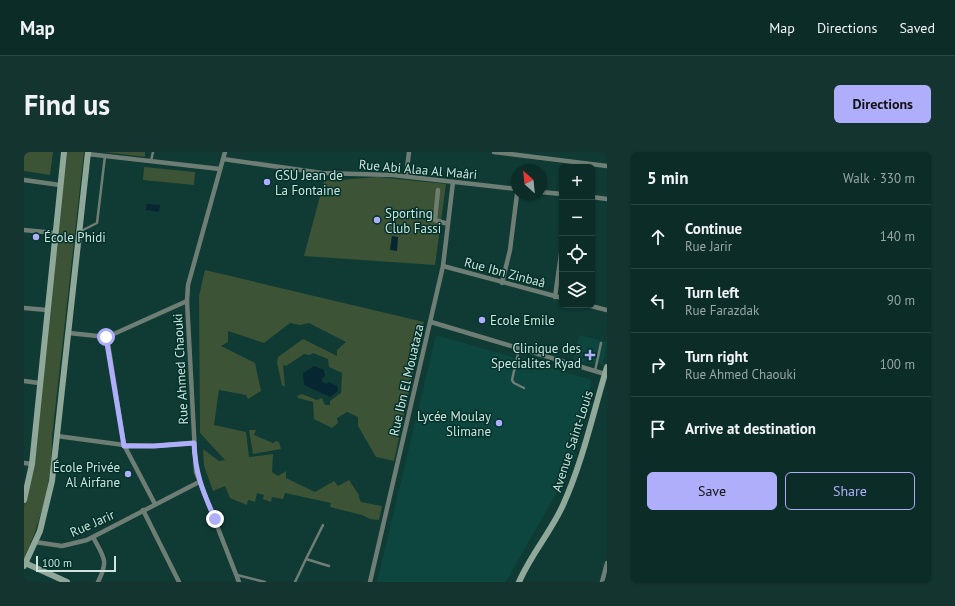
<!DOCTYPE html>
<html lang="en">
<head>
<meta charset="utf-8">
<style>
  :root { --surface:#0b2c27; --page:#14342f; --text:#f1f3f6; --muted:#9aa7a7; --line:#2b4844; --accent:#aeaefa }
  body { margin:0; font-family:"PT Sans",sans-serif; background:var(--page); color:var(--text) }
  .controls { position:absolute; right:12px; top:12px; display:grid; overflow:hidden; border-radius:6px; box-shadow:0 1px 3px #0004 }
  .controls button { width:36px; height:36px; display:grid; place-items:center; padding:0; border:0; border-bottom:1px solid var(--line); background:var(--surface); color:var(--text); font:20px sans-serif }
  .compass { position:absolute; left:487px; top:12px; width:36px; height:36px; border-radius:50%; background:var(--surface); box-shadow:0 1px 3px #0004; rotate:333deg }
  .scale { position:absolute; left:12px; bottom:10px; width:80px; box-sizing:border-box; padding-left:4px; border:2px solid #cee4df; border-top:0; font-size:11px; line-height:14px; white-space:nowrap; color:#cee4df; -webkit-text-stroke:3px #02312a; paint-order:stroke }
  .stop { position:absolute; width:12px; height:12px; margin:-9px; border:3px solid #aeaefa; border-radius:50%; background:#fff }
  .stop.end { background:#aeaefa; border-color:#fff; box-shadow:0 1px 4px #0008 }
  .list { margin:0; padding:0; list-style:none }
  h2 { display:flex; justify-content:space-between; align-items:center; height:52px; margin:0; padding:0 16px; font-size:17px }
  h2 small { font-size:13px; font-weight:400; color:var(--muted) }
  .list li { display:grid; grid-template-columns:26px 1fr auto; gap:12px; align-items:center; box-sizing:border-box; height:64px; padding:0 16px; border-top:1px solid var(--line) }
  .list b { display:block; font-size:15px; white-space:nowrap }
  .list p { margin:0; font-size:13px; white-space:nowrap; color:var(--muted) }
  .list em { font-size:13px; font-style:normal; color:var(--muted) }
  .actions { display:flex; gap:8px; padding:12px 16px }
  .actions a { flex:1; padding:9px 0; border:1px solid var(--accent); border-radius:6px; text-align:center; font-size:14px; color:var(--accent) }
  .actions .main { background:var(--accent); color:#111 }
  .icon { flex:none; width:22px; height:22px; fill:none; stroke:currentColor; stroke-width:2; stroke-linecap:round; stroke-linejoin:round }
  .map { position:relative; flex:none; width:583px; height:430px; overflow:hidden; border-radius:6px }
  header { display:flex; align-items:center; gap:24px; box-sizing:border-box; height:56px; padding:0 20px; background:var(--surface); border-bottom:1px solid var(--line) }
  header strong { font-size:19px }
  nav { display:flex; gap:22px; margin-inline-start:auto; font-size:14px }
  .intro { display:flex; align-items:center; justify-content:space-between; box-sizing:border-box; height:96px; padding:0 24px }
  h1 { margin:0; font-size:28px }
  .button { padding:10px 18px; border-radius:6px; background:var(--accent); color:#111; font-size:14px; font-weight:700 }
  main { display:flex; gap:24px; padding:0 24px }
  aside { flex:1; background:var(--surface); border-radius:6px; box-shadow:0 1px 3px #0004 }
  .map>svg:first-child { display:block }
</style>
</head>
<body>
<header>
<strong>Map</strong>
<nav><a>Map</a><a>Directions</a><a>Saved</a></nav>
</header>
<div class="intro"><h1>Find us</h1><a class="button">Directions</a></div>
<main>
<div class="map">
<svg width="583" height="430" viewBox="0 0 583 430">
  <rect width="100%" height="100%" fill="#0f3b34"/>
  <g fill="#0c463e">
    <path d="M412 183 568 228 548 313 482 430H353Z"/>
    <path d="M555 183 583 190 579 213 570 210 569 212 549 208Z"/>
  </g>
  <g fill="#3c5336">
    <path d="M0 0H29L26 23 0 19Z"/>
    <path d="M42 0H60L28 285C29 327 17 369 0 407V354L7 328Z"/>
    <path d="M80 0H121V5Z"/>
    <path d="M120 15 171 20 170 33 119 28Z"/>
    <path d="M354 25 422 32 411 113 280 104 300 29Z"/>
    <path d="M181 118 400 170 370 309 352 305 334 274V265L323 260 313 266 314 271 308 276 290 267 289 250 274 246 273 244 278 242 293 248 298 246 301 253H306V249L317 241 318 221 305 215 304 207 289 201 286 203 280 202 262 214 259 213 261 235 258 233 253 211 254 205 279 187 313 204V198L322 190 285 171 276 173 266 171 240 191 204 179V190L197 194 231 211 237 239 224 247 222 243 195 238 190 273 222 280 225 305 249 302 248 320 254 324 262 319V326L291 340 310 329 314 334 325 328 335 343V346L337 350 358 354 355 368 346 367 338 363 306 355 307 351 261 341 259 347 248 345 247 350 239 347 240 343 233 341 231 350 224 348 223 353 206 346 201 334 189 339 180 314 179 297 195 309 201 308 176 281 175 144Z"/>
    <path d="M225 278H232L230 283 249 291 252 289 255 290 257 297 229 302Z"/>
  </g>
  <g fill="#062731">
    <path d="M123 52 136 53 135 60 122 58Z"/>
    <path d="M368 84 374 85 373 99 366 98Z"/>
    <path d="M290 214 300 218 301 224 298 226V230L302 232 305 230 313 234 314 239 306 245 280 233 279 221Z"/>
  </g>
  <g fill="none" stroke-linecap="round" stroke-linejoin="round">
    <g stroke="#6f7e75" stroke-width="2.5">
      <path d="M127 9 129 0"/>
      <path d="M57 79 73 71 81 4"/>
      <path d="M495 197 488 228 490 231 500 236"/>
      <path d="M571 219 577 191"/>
      <path d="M282 407 299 373"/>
      <path d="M213 423 241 430"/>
      <path d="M271 430 282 407 305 414"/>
    </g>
    <g stroke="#6f7e75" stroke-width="4.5">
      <path d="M201 0 164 133 163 149 172 320 215 430"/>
      <path d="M470 0 583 14"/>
      <path d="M64 2 196 17"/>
      <path d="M199 7 298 21 369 23 493 37"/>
      <path d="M382 24 385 0"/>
      <path d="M0 28 36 33"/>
      <path d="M414 38 411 68 424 72"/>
      <path d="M517 40 538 42"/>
      <path d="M568 45 583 47"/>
      <path d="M0 78 31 81"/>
      <path d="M419 114 538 146"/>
      <path d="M478 131 486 98 493 42"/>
      <path d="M531 145 538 95"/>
      <path d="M563 153 583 158"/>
      <path d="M0 156 23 158"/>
      <path d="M407 170 581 222"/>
      <path d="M45 181 83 185 163 149"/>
      <path d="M83 185 100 293 131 352"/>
      <path d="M0 229 15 231"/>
      <path d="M33 284 100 293 130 294 170 291"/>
      <path d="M0 311 8 312"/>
      <path d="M119 358 155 430"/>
      <path d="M69 385C80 406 85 408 74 430"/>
      <path d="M11 390 38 394 63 388 175 330"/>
      <path d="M346 430 419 114 429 30"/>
      <path d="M578 430 583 411"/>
    </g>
    <g stroke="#90a89a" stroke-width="6">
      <path d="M0 348 8 312 40 0"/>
      <path d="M1 411 43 430"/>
      <path d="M0 414 16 379 28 329 64 0"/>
      <path d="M495 430C507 402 527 380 539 353 559 309 569 261 583 215"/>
    </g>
  </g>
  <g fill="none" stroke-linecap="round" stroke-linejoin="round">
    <path stroke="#aeaefa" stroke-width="5" d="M82 185 100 294H130L170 291C171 321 179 340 191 367"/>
  </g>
  <g fill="#aeaefa" stroke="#02312a" stroke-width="1.5">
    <circle cx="243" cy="30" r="4"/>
    <circle cx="353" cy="68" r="4"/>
    <circle cx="12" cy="85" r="4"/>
    <circle cx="458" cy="168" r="4"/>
    <path d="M564 197h4v4h4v4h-4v4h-4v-4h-4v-4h4z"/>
    <circle cx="475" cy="271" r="4"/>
    <circle cx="104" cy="322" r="4"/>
  </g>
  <g text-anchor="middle" stroke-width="3" stroke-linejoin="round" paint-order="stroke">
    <g font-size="13" fill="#cee4df" stroke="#02312a">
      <text transform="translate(394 17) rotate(5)" y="5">Rue Abi Alaa Al Maâri</text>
      <text transform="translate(481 120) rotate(15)" y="5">Rue Ibn Zinbaâ</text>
      <text transform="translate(156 217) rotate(-93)" y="5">Rue Ahmed Chaouki</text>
      <text transform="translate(382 228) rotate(-77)" y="5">Rue Ibn El Mouataza</text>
      <text transform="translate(548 289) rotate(-72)" y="5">Avenue Saint-Louis</text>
      <text transform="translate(68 371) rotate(-24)" y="5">Rue Jarir</text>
    </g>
    <g font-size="13" fill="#cee4df" stroke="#02312a" text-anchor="start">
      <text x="251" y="28">GSU Jean de<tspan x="251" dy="15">La Fontaine</tspan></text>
      <text x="361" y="66">Sporting<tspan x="361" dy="15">Club Fassi</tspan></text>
      <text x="20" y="90">École Phidi</text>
      <text x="466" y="173">Ecole Emile</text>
      <text x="557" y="201" text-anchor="end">Clinique des<tspan x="557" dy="15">Specialites Ryad</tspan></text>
      <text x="467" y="269" text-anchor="end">Lycée Moulay<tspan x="467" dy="15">Slimane</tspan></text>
      <text x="96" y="320" text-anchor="end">École Privée<tspan x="96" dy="15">Al Airfane</tspan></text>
    </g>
  </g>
</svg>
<div class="controls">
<button>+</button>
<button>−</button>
<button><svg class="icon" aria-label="locate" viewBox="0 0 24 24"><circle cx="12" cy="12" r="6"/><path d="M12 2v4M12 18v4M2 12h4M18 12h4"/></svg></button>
<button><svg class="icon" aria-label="layers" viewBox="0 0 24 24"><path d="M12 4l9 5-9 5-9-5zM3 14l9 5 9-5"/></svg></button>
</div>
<svg class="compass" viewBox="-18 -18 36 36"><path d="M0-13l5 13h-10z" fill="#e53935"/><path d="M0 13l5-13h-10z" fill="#9aa7a7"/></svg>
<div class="scale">100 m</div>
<div class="stop" style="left:82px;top:185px"></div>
<div class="stop end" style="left:191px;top:367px"></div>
</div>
<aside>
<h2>5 min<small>Walk · 330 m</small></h2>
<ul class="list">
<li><svg class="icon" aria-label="ahead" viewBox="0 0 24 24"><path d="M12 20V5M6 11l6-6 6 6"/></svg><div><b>Continue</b><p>Rue Jarir</p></div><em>140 m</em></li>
<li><svg class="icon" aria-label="left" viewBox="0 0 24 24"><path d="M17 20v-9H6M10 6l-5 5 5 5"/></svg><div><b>Turn left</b><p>Rue Farazdak</p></div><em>90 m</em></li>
<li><svg class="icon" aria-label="right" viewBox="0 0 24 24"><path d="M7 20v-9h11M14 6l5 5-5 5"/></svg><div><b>Turn right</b><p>Rue Ahmed Chaouki</p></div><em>100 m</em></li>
<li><svg class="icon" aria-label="arrive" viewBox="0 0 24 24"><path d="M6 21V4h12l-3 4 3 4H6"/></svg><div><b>Arrive at destination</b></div></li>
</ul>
<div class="actions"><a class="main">Save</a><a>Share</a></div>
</aside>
</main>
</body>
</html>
